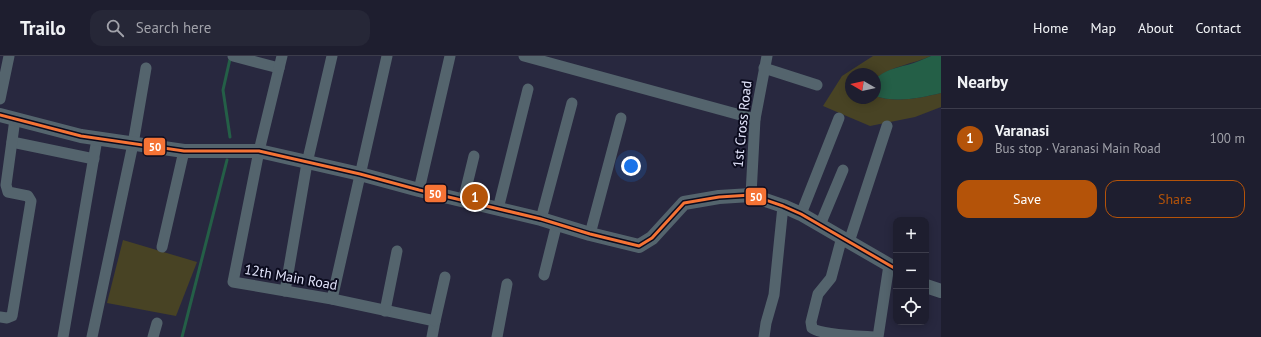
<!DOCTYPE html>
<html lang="en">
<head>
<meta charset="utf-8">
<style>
  :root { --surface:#1e1e2f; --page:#262737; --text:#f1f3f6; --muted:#a1a2aa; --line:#3c3c4b; --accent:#b45309 }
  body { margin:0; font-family:"PT Sans",sans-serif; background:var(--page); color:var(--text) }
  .controls { position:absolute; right:12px; bottom:12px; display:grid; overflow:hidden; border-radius:8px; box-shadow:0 2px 10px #0003 }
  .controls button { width:36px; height:36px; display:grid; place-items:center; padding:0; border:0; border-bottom:1px solid var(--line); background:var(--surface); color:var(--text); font:20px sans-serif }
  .compass { position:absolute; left:845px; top:12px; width:36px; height:36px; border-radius:50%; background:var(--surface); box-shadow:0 2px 10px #0003; rotate:279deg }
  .you { position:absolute; left:631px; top:110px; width:14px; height:14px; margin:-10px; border:3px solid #fff; border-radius:50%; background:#1a73e8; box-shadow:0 0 0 6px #1a73e833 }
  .badge { display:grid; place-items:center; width:26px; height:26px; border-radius:50%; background:var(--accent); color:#fff; font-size:13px; font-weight:700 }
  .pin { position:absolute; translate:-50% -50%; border:2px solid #fff; box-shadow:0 1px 4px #0006 }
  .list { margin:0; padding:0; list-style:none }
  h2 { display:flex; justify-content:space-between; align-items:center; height:52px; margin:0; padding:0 16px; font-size:17px }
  h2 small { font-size:13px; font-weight:400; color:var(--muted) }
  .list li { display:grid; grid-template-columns:26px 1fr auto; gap:12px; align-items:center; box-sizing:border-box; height:60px; padding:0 16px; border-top:1px solid var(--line) }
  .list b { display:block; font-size:15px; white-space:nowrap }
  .list p { margin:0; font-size:13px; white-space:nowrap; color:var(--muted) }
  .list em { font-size:13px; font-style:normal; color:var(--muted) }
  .actions { display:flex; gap:8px; padding:12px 16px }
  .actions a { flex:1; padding:9px 0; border:1px solid var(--accent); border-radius:12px; text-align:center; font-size:14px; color:var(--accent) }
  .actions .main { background:var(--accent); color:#fff }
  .icon { flex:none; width:22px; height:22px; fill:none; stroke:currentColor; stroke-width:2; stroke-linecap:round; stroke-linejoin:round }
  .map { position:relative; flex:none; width:941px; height:281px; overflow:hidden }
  header { display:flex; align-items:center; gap:24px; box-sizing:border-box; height:56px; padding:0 20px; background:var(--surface); border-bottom:1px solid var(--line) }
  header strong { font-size:19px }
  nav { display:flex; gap:22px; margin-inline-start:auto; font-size:14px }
  .search { width:280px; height:36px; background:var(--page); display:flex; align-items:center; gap:10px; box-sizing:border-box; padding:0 14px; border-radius:12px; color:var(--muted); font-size:15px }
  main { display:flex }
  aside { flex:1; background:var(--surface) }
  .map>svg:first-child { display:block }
</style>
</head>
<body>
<header>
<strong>Trailo</strong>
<div class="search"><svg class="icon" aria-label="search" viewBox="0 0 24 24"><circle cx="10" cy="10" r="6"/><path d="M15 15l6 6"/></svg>Search here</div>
<nav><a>Home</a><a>Map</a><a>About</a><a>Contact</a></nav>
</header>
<main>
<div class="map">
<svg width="941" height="281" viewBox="0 0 941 281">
  <rect width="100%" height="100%" fill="#28283f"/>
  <g fill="#484324">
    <path d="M873 0H931C913 8 891 10 875 23V18H851V42H875V40C895 47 921 42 941 37V51L915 61 870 70 823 50 842 20Z"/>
    <path d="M123 184 197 206 176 260 107 247Z"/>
  </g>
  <path fill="#245f47" d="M931 0H941V37C921 42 895 47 875 40V23C885 14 895 12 907 9 915 7 923 3 931 0Z"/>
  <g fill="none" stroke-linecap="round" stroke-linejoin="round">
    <g stroke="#245f47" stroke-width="3">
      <path d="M230 81 223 34 230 3"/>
      <path d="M182 281 227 104"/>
    </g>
    <g stroke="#54646d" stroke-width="11">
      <path d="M233 0 279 12"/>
      <path d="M282 0 259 95 233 226 332 243 435 265 432 281"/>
      <path d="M524 0 755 63"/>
      <path d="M764 12 817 29"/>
      <path d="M0 43 9 0"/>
      <path d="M12 86 94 103"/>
      <path d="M419 134 450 0"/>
      <path d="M751 139 755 63 767 0"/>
      <path d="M463 145 474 100"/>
      <path d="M498 153 528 33"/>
      <path d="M801 158 839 62"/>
      <path d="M541 163 572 47"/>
      <path d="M820 169 843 114"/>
      <path d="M590 178 621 62"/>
      <path d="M842 181 831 222 818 238 811 266 812 272C821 279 862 280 876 281"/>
      <path d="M849 186 887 70"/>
      <path d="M162 191 184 95"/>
      <path d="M544 219 557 167"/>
      <path d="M285 235 307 107 332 0"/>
      <path d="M332 243 387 0"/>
      <path d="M385 255 397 195"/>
      <path d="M0 261 7 262 12 260 31 145 28 140 8 136 6 129 15 63"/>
      <path d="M435 265 445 221"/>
      <path d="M63 281 97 83"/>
      <path d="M92 281 133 88 146 12"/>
      <path d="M153 281 157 267"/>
      <path d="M497 281 507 228"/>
      <path d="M764 281 766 267 774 239 783 150"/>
      <path d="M878 281 889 209"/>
    </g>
    <g stroke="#54646d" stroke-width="14">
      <path d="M0 59 81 80 184 95H259L360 118 419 134 541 163 590 178 639 190 652 182 684 147 719 141 751 139 783 150 801 158 896 213"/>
      <path d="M926 230 941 235"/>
    </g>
    <defs>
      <path id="bus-1" d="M0 59 81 80 184 95H259L360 118 419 134 541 163 590 178 639 190 652 182 684 147 719 141 751 139 783 150 801 158 896 213"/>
    </defs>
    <use href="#bus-1" stroke="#0b0b1e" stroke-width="6"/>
    <use href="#bus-1" stroke="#f57335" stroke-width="3"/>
  </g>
  <g text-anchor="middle" stroke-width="4" stroke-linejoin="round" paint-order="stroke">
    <g font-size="14" fill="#e3e5fc" stroke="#0b0b1e">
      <text transform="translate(742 68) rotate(-84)" y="5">1st Cross Road</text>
      <text transform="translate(291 221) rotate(10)" y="5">12th Main Road</text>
    </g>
  </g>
  <g stroke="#0b0b1e" stroke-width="1.5">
    <rect x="143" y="81" width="23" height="19" rx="4" fill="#f57335"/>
    <rect x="424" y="128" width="23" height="19" rx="4" fill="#f57335"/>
    <rect x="745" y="131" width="22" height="19" rx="4" fill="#f57335"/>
  </g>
  <g font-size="11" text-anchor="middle" font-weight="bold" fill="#fff">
    <text x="155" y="95">50</text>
    <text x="435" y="142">50</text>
    <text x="756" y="145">50</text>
  </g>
</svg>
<div class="controls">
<button>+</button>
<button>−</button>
<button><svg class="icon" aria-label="locate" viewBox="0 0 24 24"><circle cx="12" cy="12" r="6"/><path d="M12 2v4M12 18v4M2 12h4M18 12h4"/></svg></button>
</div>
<svg class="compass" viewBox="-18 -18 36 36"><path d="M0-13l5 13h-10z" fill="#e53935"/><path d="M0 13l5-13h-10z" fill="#a1a2aa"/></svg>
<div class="you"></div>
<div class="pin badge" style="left:475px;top:141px">1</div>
</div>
<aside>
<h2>Nearby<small></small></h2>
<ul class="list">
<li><span class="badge">1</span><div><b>Varanasi</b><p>Bus stop · Varanasi Main Road</p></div><em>100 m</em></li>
</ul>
<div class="actions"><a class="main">Save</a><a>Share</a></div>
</aside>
</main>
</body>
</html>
